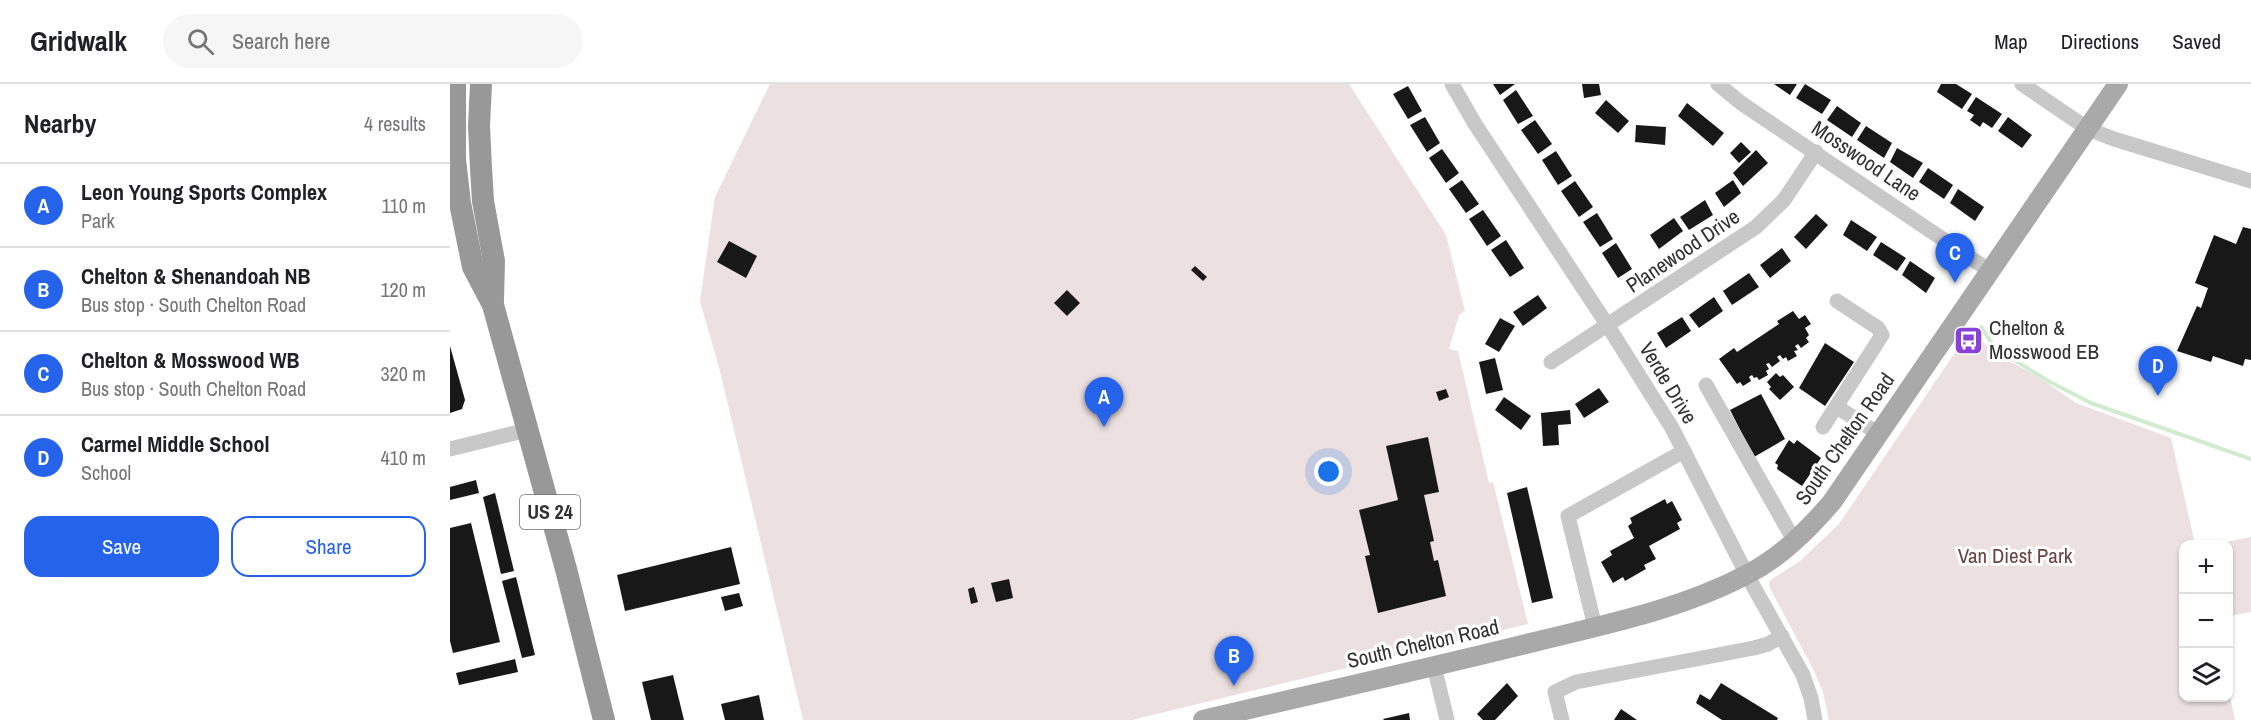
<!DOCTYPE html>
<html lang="en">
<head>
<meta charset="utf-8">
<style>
  :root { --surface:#fff; --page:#f6f6f6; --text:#202124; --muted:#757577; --line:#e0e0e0; --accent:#2563eb }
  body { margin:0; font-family:"Archivo Narrow",sans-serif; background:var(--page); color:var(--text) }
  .controls { position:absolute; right:18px; bottom:18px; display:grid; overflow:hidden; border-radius:12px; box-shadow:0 2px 4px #0004 }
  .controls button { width:54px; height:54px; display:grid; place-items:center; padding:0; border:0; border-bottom:2px solid var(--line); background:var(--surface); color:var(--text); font:30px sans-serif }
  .you { position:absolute; left:879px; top:388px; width:21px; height:21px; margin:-15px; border:4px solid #fff; border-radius:50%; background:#1a73e8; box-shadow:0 0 0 9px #1a73e833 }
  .badge { display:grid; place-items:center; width:39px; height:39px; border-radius:50%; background:var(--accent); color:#fff; font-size:20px; font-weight:700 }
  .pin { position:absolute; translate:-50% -50px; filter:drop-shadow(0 2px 3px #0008) }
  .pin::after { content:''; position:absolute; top:32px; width:21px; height:18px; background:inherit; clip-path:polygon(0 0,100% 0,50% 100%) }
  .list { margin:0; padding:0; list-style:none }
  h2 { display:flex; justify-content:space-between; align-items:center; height:78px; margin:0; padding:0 24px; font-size:26px }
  h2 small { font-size:20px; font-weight:400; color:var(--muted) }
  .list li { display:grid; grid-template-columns:39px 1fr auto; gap:18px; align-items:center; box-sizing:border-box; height:84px; padding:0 24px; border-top:2px solid var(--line) }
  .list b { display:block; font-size:22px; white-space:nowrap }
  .list p { margin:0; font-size:20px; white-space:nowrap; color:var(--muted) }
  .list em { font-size:20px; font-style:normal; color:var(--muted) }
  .actions { display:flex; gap:12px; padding:18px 24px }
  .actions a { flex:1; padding:14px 0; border:2px solid var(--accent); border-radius:18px; text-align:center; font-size:21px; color:var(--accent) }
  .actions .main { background:var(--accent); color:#fff }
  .icon { flex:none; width:33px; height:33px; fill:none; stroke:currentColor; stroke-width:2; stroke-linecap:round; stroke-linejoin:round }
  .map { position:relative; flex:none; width:1801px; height:636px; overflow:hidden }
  header { display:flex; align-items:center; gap:36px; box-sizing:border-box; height:84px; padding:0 30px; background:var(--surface); border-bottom:2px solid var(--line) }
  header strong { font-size:28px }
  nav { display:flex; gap:33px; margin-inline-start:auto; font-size:21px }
  .search { width:420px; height:54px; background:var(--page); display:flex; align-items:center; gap:15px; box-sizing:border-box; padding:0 21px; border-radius:33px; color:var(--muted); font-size:22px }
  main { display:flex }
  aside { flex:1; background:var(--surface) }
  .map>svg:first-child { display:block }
</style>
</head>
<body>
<header>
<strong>Gridwalk</strong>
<div class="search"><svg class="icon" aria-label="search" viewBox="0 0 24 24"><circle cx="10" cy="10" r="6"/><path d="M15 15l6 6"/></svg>Search here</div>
<nav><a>Map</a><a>Directions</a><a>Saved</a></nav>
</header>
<main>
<aside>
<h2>Nearby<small>4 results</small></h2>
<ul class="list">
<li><span class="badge">A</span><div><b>Leon Young Sports Complex</b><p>Park</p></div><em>110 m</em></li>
<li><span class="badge">B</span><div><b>Chelton &amp; Shenandoah NB</b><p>Bus stop · South Chelton Road</p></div><em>120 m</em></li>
<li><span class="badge">C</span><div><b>Chelton &amp; Mosswood WB</b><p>Bus stop · South Chelton Road</p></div><em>320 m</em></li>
<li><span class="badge">D</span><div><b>Carmel Middle School</b><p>School</p></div><em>410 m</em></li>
</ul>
<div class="actions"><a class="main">Save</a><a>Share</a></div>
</aside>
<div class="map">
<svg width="1801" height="636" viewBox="0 0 1801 636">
  <rect width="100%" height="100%" fill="#fff"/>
  <g fill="#ece0e0">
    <path d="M320 0H899L996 151 1015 227 1009 231 999 265 1008 267 1039 399 1043 398 1078 540 682 636H353L270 287 250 217 265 113Z"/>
    <path d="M1521 245 1539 264 1553 274 1587 292 1626 319 1721 354 1745 460H1734V614H1778L1779 607 1785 636H1379L1373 608 1363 585 1320 504 1319 498 1322 495 1350 477 1389 440Z"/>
    <path d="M1801 453V528L1779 532 1778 460H1766Z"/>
  </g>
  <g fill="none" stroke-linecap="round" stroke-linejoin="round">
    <path stroke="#d0ebce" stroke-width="4" d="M1531 243 1546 265 1600 298 1641 319 1801 375"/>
  </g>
  <g fill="#181818">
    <path d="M1043 0H1065L1050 11Z"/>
    <path d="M1132 0H1149L1151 11 1134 14Z"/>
    <path d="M1324 0H1347L1340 11Z"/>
    <path d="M1355 0 1381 16 1372 30 1346 14Z"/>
    <path d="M1491 0H1506L1522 10 1512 25 1487 8Z"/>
    <path d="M958 2 972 27 958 35 943 10Z"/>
    <path d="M1066 6 1083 32 1068 40 1053 16Z"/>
    <path d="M1526 13 1552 30 1542 44 1533 38 1530 43 1520 36 1524 31 1517 27Z"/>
    <path d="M1156 16 1179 37 1168 49 1145 29Z"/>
    <path d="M1237 19 1274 49 1263 62 1228 32Z"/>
    <path d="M1387 22 1411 39 1402 53 1377 36Z"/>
    <path d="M975 33 990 59 977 68 960 41Z"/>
    <path d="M1558 33 1582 51 1572 64 1548 47Z"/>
    <path d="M1085 36 1102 60 1088 70 1071 46Z"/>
    <path d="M1186 41 1216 43 1215 61 1185 58Z"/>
    <path d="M1416 42 1442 59 1434 74 1407 56Z"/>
    <path d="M1291 58 1301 68 1289 79 1280 69Z"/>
    <path d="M1447 64 1473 79 1463 94 1440 78Z"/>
    <path d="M992 65 1009 89 996 99 979 74Z"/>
    <path d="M1306 66 1318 79 1293 102 1283 89Z"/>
    <path d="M1106 67 1122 92 1108 101 1092 76Z"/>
    <path d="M1478 84 1503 101 1494 115 1469 98Z"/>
    <path d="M1012 96 1029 120 1016 129 999 105Z"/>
    <path d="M1283 96 1291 109 1274 123 1265 109Z"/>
    <path d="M1125 97 1143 123 1129 133 1111 107Z"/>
    <path d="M1508 105 1534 123 1525 137 1500 119Z"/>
    <path d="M1255 116 1263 131 1239 146 1230 133Z"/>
    <path d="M1033 126 1051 152 1037 162 1019 135Z"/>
    <path d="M1147 129 1163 155 1150 163 1133 138Z"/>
    <path d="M1366 130 1378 141 1356 165 1344 153Z"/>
    <path d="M1224 134 1233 147 1209 165 1200 151Z"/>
    <path d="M1401 136 1427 153 1417 167 1393 151Z"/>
    <path d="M1793 143 1801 145V276L1795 275 1793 282 1763 272 1761 278 1727 267 1747 222 1751 224 1758 204 1745 199 1764 151 1786 160Z"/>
    <path d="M1056 156 1074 184 1060 193 1041 166Z"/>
    <path d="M279 157 307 172 296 194 267 178Z"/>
    <path d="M1431 158 1456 174 1447 187 1423 171Z"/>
    <path d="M1166 159 1182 185 1168 194 1152 169Z"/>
    <path d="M1332 164 1341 177 1320 194 1310 181Z"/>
    <path d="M1460 177 1485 194 1476 209 1452 191Z"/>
    <path d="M745 182 757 193 753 197 741 186Z"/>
    <path d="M1299 189 1309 203 1282 221 1273 207Z"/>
    <path d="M617 206 630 219 617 232 604 219Z"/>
    <path d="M1088 211 1097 224 1073 242 1063 228Z"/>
    <path d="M1264 213 1273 227 1249 244 1239 231Z"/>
    <path d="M1343 227 1349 235 1355 231 1361 240 1355 244 1359 251 1356 254 1359 258 1351 264 1348 260 1345 262 1348 266 1344 267 1347 272 1338 277 1336 273 1333 275 1330 271 1327 273 1330 277 1322 283 1319 279 1316 280 1319 285 1316 287 1318 291 1309 296 1307 293 1304 294 1302 291 1299 293 1301 297 1293 302 1290 298 1287 300 1269 275 1284 264 1287 268 1329 240 1327 237Z"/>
    <path d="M1232 233 1241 247 1216 264 1207 249Z"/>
    <path d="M1050 234 1065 242 1049 268 1035 260Z"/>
    <path d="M1375 259 1404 278 1375 322 1349 304Z"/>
    <path d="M0 262 15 316 12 325 0 329Z"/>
    <path d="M1045 274 1053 306 1036 310 1029 278Z"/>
    <path d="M1326 289 1330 293 1333 291 1344 303 1330 316 1319 305 1321 303 1317 298Z"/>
    <path d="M1149 304 1159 318 1134 334 1125 320Z"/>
    <path d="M996 305 999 313 989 317 986 308Z"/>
    <path d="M1311 310 1335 355 1304 373 1280 326Z"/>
    <path d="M1054 313 1081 332 1071 346 1045 326Z"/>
    <path d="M1120 326 1121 340 1108 341 1109 361 1093 362 1091 329Z"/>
    <path d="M978 353 989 408 974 411 984 457 980 458 984 477 988 476 996 512 928 529 915 472 920 471 909 426 948 416 936 362Z"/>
    <path d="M1339 356 1344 360 1347 356 1371 374 1352 402 1327 385 1328 381 1325 379Z"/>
    <path d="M26 396 29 409 0 416V403Z"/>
    <path d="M1077 403 1103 514 1082 519 1057 409Z"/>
    <path d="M45 409 64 487 51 490 33 413Z"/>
    <path d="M1215 415 1217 420 1222 417 1232 436 1227 439 1230 445 1199 462 1206 475 1194 481 1196 485 1175 497 1173 493 1163 499 1151 478 1162 471 1160 467 1184 454 1178 442 1182 439 1180 434Z"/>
    <path d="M21 439 50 558 3 569 0 557V444Z"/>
    <path d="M281 463 290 500 175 527 167 491Z"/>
    <path d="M66 493 85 571 72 574 52 497Z"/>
    <path d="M559 495 563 514 546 518 541 499Z"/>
    <path d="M524 503 528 518 521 520 518 505Z"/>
    <path d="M289 509 293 522 275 527 271 513Z"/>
    <path d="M65 575 68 588 9 601 6 589Z"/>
    <path d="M223 591 234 636H201L192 598Z"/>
    <path d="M1057 599 1068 612 1045 636H1033L1027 630Z"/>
    <path d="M1271 599 1328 634 1327 636H1272L1246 619 1250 610 1260 616Z"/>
    <path d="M309 611 314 636H275L271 620Z"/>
    <path d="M1171 625 1187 636H1164Z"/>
    <path d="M959 629 960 636H934L933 635Z"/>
  </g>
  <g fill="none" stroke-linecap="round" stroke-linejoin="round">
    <g stroke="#c8c8c8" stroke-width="15">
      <path d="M1002 0 1025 40 1158 242 1222 344 1297 491 1353 591 1361 614 1365 636"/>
      <path d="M1268 0 1291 19 1540 187"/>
      <path d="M1572 0 1638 45 1664 55 1801 97"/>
      <path d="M1101 278 1306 143 1334 116 1366 68"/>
      <path d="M1256 301 1345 458"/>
      <path d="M1387 323 1429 350"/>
      <path d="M1373 343 1432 251 1428 244 1387 217"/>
      <path d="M0 365 77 346"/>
      <path d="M1145 543 1118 432 1234 367"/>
      <path d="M984 582 997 636"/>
      <path d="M1112 636 1105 608 1126 598 1304 564 1318 560 1332 552"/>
    </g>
    <path stroke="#a9a9a9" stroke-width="20" d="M753 636C862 610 971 586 1080 559 1153 541 1229 526 1296 491 1331 473 1357 447 1382 418L1668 0"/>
    <g stroke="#989898" stroke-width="22">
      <path d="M5 0V76L10 119 23 183 43 221 116 485 154 636"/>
      <path d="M31 0 29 42 31 84 33 117 44 177 43 217"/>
    </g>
  </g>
  <defs>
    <symbol id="bus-square" viewBox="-11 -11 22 22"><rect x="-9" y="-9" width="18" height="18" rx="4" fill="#8941d9" stroke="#fff"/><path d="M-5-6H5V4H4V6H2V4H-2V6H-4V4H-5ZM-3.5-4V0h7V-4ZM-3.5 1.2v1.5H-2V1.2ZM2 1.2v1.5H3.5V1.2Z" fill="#fff"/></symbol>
  </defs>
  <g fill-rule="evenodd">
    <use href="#bus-square" x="1502" y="240" width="33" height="33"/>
  </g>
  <g text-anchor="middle" stroke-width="6" stroke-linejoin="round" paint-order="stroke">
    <rect fill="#fff" stroke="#6f6f6f" stroke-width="1.5" x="70" y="411" width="60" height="34" rx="4.5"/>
    <g font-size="20" font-weight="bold" fill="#313131">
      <text x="100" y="435">US 24</text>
    </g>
    <g font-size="21" fill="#313131" stroke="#fff">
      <text transform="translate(1416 77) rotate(34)" y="7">Mosswood Lane</text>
      <text transform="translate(1233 167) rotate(-34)" y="7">Planewood Drive</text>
      <text transform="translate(1218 299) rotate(59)" y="7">Verde Drive</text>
      <text transform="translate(1395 355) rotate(-55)" y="7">South Chelton Road</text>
      <text transform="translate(973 560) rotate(-13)" y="7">South Chelton Road</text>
    </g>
    <g font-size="21" fill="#313131" stroke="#fff" text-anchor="start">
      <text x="1539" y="251">Chelton &amp;<tspan x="1539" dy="24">Mosswood EB</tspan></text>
    </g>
    <g font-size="21" fill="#6a4441" stroke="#fff">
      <text x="1565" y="479">Van Diest Park</text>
    </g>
  </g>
</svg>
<div class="controls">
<button>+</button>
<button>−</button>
<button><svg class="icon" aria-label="layers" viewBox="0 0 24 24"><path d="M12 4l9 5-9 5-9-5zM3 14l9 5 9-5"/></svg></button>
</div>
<div class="you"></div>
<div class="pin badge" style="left:654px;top:343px">A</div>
<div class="pin badge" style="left:784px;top:602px">B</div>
<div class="pin badge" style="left:1505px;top:199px">C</div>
<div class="pin badge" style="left:1708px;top:312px">D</div>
</div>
</main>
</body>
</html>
